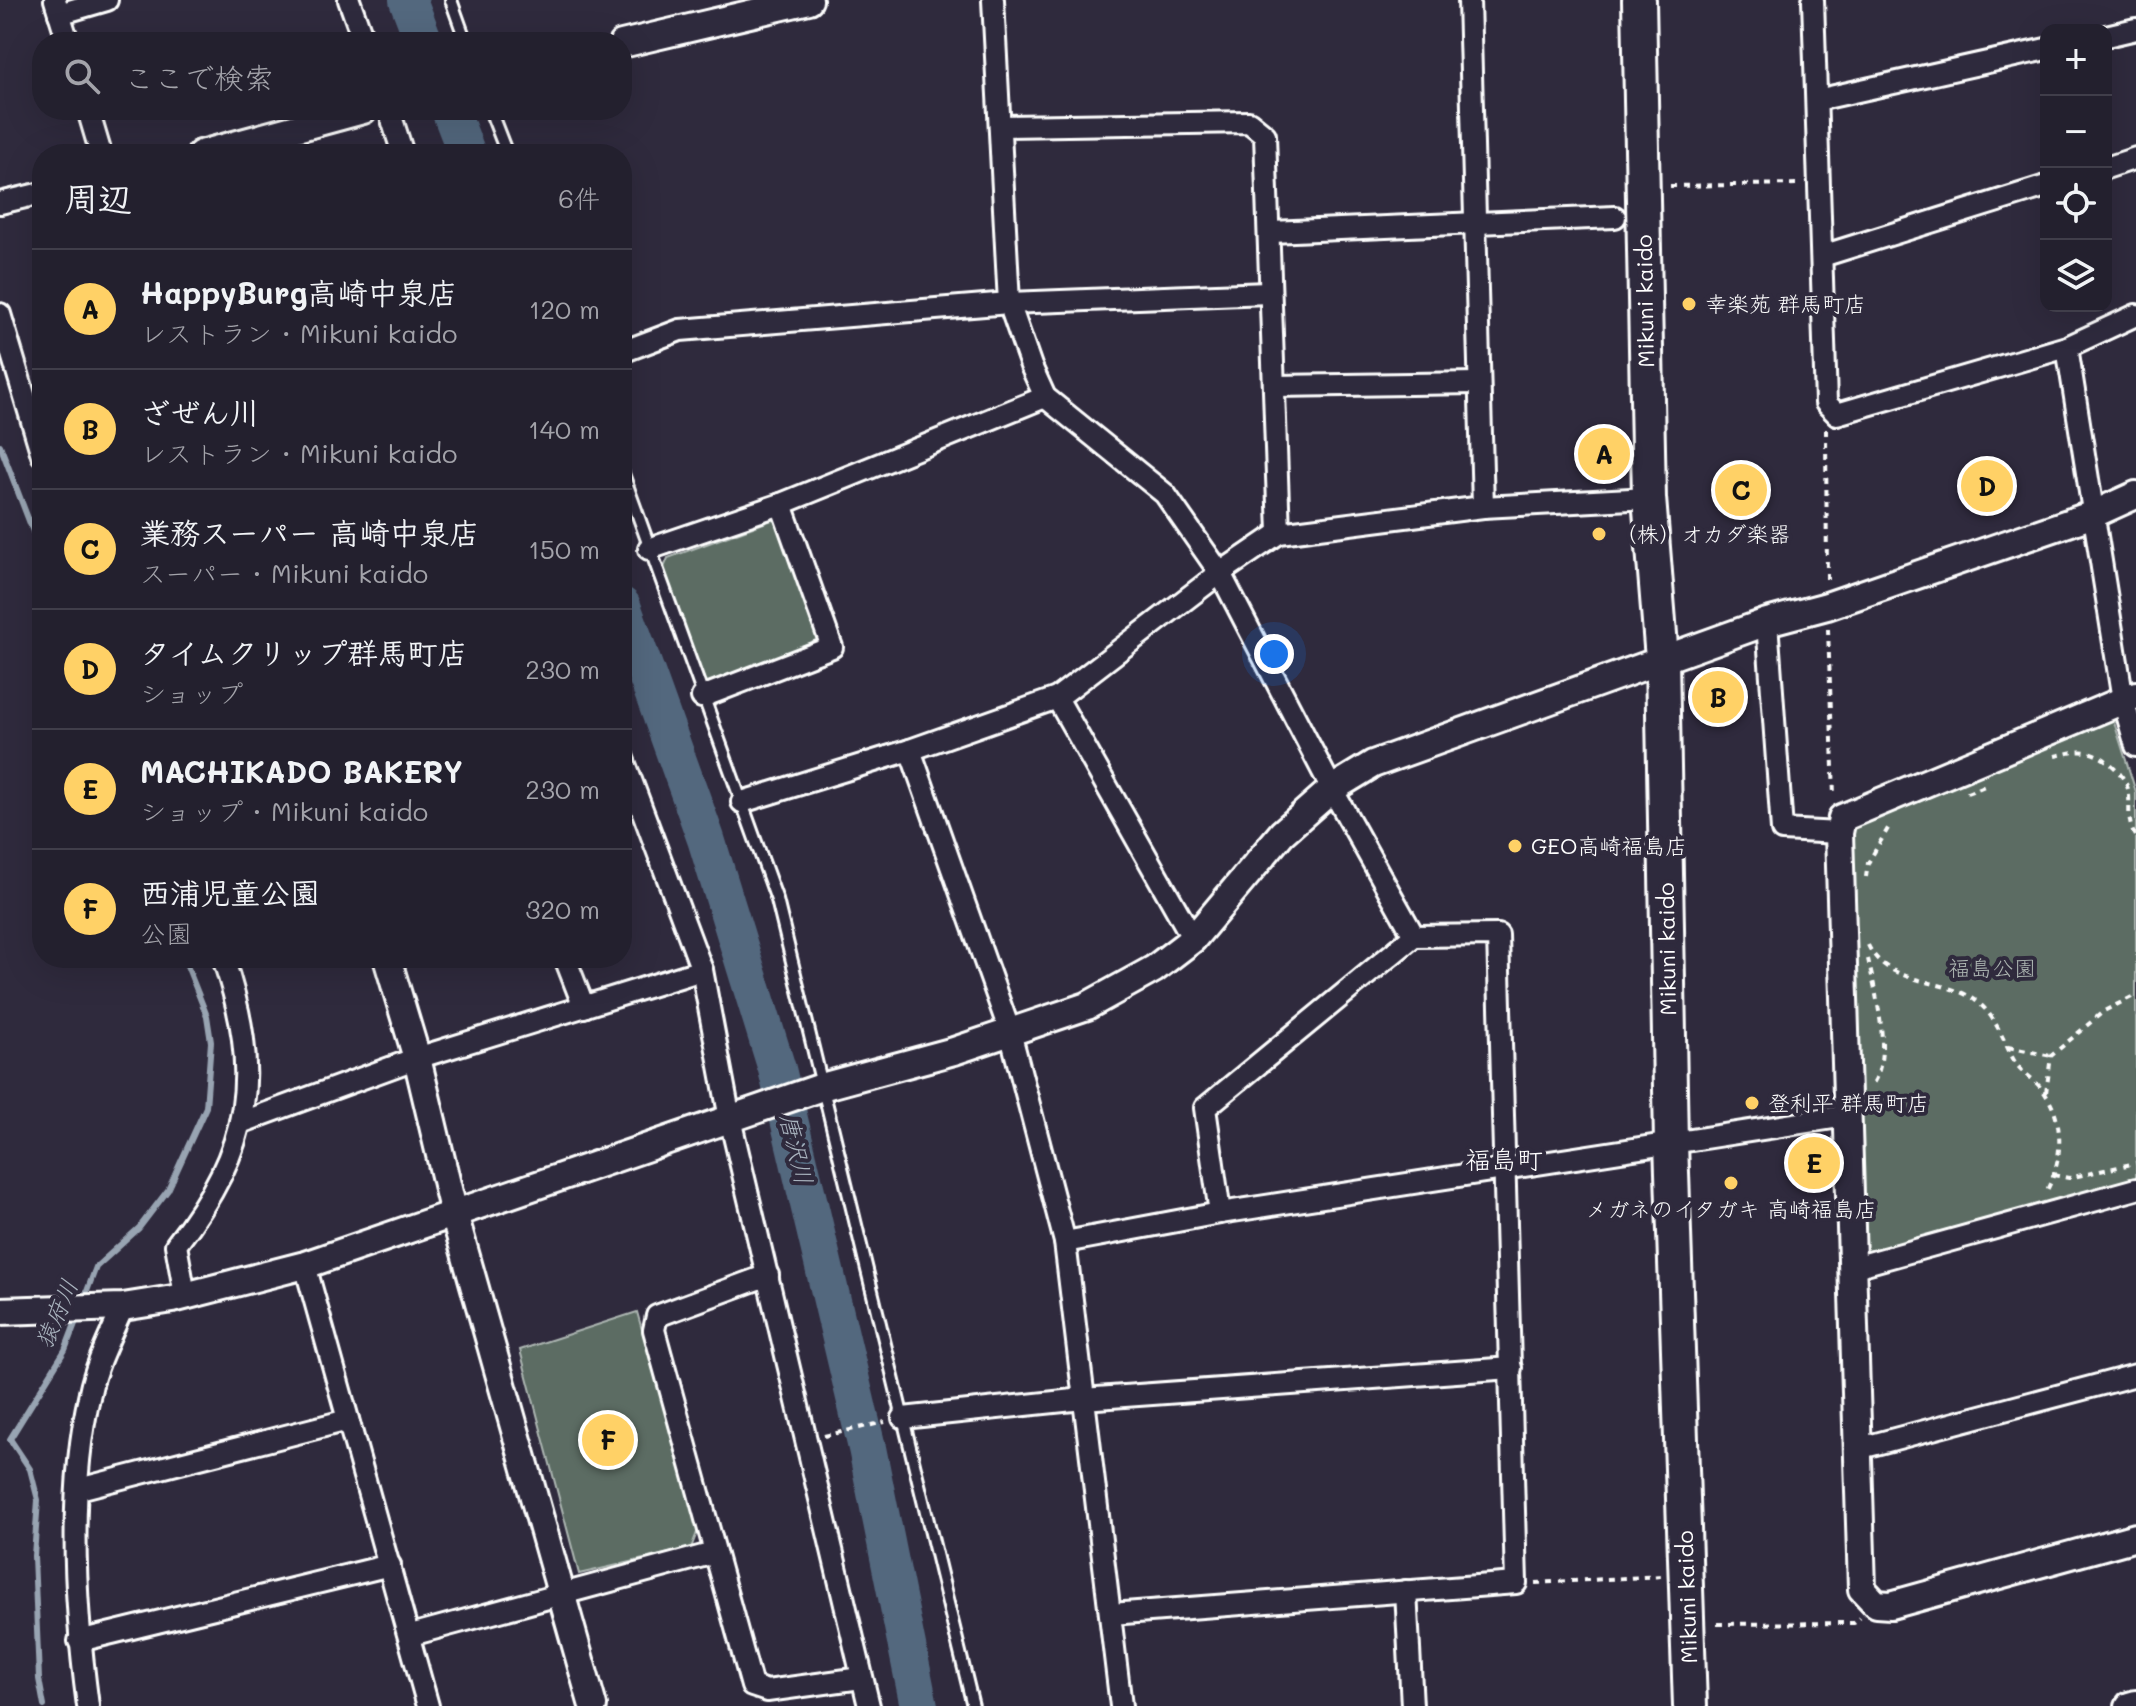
<!DOCTYPE html>
<html lang="ja">
<head>
<meta charset="utf-8">
<style>
  :root { --surface:#23202e; --page:#2b2836; --text:#f1f3f6; --muted:#a3a3aa; --line:#403e4a; --accent:#ffd166 }
  body { margin:0; font-family:Mali,"Klee One",sans-serif; background:var(--page); color:var(--text) }
  .controls { position:absolute; right:24px; top:24px; display:grid; overflow:hidden; border-radius:16px; box-shadow:0 8px 32px #0002 }
  .controls button { width:72px; height:72px; display:grid; place-items:center; padding:0; border:0; border-bottom:2px solid var(--line); background:var(--surface); color:var(--text); font:40px sans-serif }
  .you { position:absolute; left:1274px; top:654px; width:28px; height:28px; margin:-20px; border:6px solid #fff; border-radius:50%; background:#1a73e8; box-shadow:0 0 0 12px #1a73e833 }
  .badge { display:grid; place-items:center; width:52px; height:52px; border-radius:50%; background:var(--accent); color:#111; font-size:26px; font-weight:700 }
  .pin { position:absolute; translate:-50% -50%; border:4px solid #fff; box-shadow:0 2px 8px #0006 }
  .list { margin:0; padding:0; list-style:none }
  h2 { display:flex; justify-content:space-between; align-items:center; height:104px; margin:0; padding:0 32px; font-size:34px }
  h2 small { font-size:26px; font-weight:400; color:var(--muted) }
  .list li { display:grid; grid-template-columns:52px 1fr auto; gap:24px; align-items:center; box-sizing:border-box; height:120px; padding:0 32px; border-top:2px solid var(--line) }
  .list b { display:block; font-size:30px; white-space:nowrap }
  .list p { margin:0; font-size:26px; white-space:nowrap; color:var(--muted) }
  .list em { font-size:26px; font-style:normal; color:var(--muted) }
  .icon { flex:none; width:44px; height:44px; fill:none; stroke:currentColor; stroke-width:2; stroke-linecap:round; stroke-linejoin:round }
  .map { position:relative; flex:none; width:2136px; height:1706px; overflow:hidden }
  .search { position:absolute; background:var(--surface); box-shadow:0 8px 32px #0002; left:32px; top:32px; width:600px; height:88px; display:flex; align-items:center; gap:20px; box-sizing:border-box; padding:0 28px; border-radius:32px; color:var(--muted); font-size:30px }
  .panel { position:absolute; background:var(--surface); box-shadow:0 8px 32px #0002; left:32px; top:144px; width:600px; height:824px; border-radius:32px }
  .map>svg:first-child { display:block }
</style>
</head>
<body>
<div class="map">
<svg width="2136" height="1706" viewBox="0 0 2136 1706">
  <rect width="100%" height="100%" fill="#2f2a3d"/>
  <filter id="ink" filterUnits="userSpaceOnUse"><feTurbulence type="fractalNoise" baseFrequency=".0125" numOctaves="2"/><feDisplacementMap in="SourceGraphic" scale="16" xChannelSelector="R" yChannelSelector="G"/><feConvolveMatrix kernelMatrix="1 2 1 2 8 2 1 2 1" color-interpolation-filters="sRGB"/></filter>
  <g filter="url(#ink)">
    <g fill="#5b6c64" stroke="#adb6b2" stroke-width="2">
      <path d="M772 520 779 522 821 634 818 642 715 685 705 681 663 570 668 558Z"/>
      <path d="M2113 719 2136 792V1189L1851 1268 1849 830Z"/>
      <path d="M637 1312 698 1530 691 1548 579 1574 520 1350Z"/>
    </g>
    <g fill="none" stroke-linecap="round" stroke-linejoin="round">
      <g stroke="#98a4b2" stroke-width="6">
        <path d="M0 445 42 555"/>
        <path d="M83 1302 96 1267 139 1228 168 1190 206 1107 211 1042 207 1016 184 958"/>
        <path d="M44 1706 39 1679 34 1556 38 1500 30 1469 10 1439 65 1350 78 1316"/>
      </g>
      <g stroke="#53677e" stroke-width="38">
        <path d="M408 0 424 42"/>
        <path d="M450 110 467 154"/>
        <path d="M622 606 706 839 777 1069 867 1448 919 1706"/>
      </g>
      <defs>
        <g id="service">
          <path d="M451 0 466 42"/>
          <path d="M490 110 507 154"/>
          <path d="M622 471 777 900 973 1706"/>
        </g>
        <g id="minor">
          <path d="M55 0 68 42"/>
          <path d="M349 0 364 42"/>
          <path d="M993 0 1009 303 1031 366 1045 397 1165 494 1220 573 1332 789 1414 936"/>
          <path d="M1469 0 1483 507"/>
          <path d="M1813 0 1826 403 1837 414 2067 347 2136 315"/>
          <path d="M59 14 107 0"/>
          <path d="M2106 36 2136 29"/>
          <path d="M1817 100 2046 49"/>
          <path d="M88 110 101 154"/>
          <path d="M389 110 403 154"/>
          <path d="M1002 126 1249 122 1265 135 1279 533"/>
          <path d="M2106 168 2136 158"/>
          <path d="M0 203 42 193"/>
          <path d="M1271 232 1615 217"/>
          <path d="M1822 256 2046 186"/>
          <path d="M0 314 42 455"/>
          <path d="M2067 347 2123 700 2136 746"/>
          <path d="M622 352 680 330 1009 303 1268 293"/>
          <path d="M1275 386 1478 383"/>
          <path d="M649 549 781 504 1045 397"/>
          <path d="M1767 622 1782 830 1839 833"/>
          <path d="M702 697 832 647 781 504"/>
          <path d="M1057 698 1193 939"/>
          <path d="M910 750 1010 1032 1065 1242 1121 1706"/>
          <path d="M622 756 702 970 730 1119 869 1706"/>
          <path d="M742 802 910 750 1057 698 1220 573 1279 533 1483 507 1649 498"/>
          <path d="M565 958 584 1007"/>
          <path d="M240 1123 417 1058 702 970"/>
          <path d="M1065 1242 1220 1213 1846 1116"/>
          <path d="M305 1265 428 1706"/>
          <path d="M1851 1268 2136 1189"/>
          <path d="M768 1275 657 1316 654 1330 752 1686 767 1691 861 1678"/>
          <path d="M185 1295 176 1245C252 1147 262 1074 223 958"/>
          <path d="M903 1418 1083 1399 1511 1368"/>
          <path d="M1857 1449 2136 1375"/>
          <path d="M79 1489 348 1420"/>
          <path d="M1406 1591 1412 1706"/>
          <path d="M1111 1614 1516 1583 1498 935 1414 936 1205 1108 1220 1213"/>
          <path d="M411 1635 714 1553"/>
          <path d="M79 1641 390 1565"/>
          <path d="M88 1706C75 1608 67 1490 90 1393 96 1363 111 1335 123 1307"/>
        </g>
        <g id="tertiary">
          <path d="M622 44 809 0"/>
          <path d="M201 154 363 110"/>
          <path d="M2136 695 1842 818 1839 833 1862 1589 1876 1604 1891 1605 2136 1537"/>
          <path d="M387 958 417 1058 454 1214 593 1706"/>
          <path d="M0 1311 123 1307 173 1299 305 1265 825 1086 954 1051 1087 1006 1154 969 1193 939 1282 833 1332 789 1373 764 1767 622 1827 606 2094 514 2136 495"/>
          <path d="M2129 1706 2136 1704"/>
        </g>
        <path id="primary" d="M1639 0 1649 498 1662 659 1671 1143 1690 1706"/>
      </defs>
      <use href="#service" stroke="#fff" stroke-width="16"/>
      <use href="#minor" stroke="#fff" stroke-width="26"/>
      <use href="#tertiary" stroke="#fff" stroke-width="32"/>
      <use href="#primary" stroke="#fff" stroke-width="38"/>
      <g stroke="#fff" stroke-width="4" stroke-dasharray="6 6" stroke-linecap="butt">
        <path d="M1670 186 1801 184"/>
        <path d="M1826 429 1827 580"/>
        <path d="M622 560 632 557"/>
        <path d="M1828 629 1834 796"/>
        <path d="M2055 756C2065 754 2076 750 2087 752 2105 755 2128 776 2129 795 2130 813 2127 822 2136 838"/>
        <path d="M1967 793 1985 786"/>
        <path d="M1866 877 1868 863 1890 825"/>
        <path d="M1868 945C1887 986 1942 977 1975 1000 1997 1016 2002 1040 2015 1062 2022 1073 2032 1077 2041 1088 2065 1118 2064 1159 2046 1192"/>
        <path d="M1868 959C1875 991 1894 1058 1871 1086"/>
        <path d="M2008 1047 2051 1056"/>
        <path d="M2046 1093 2051 1056 2104 1011 2136 995"/>
        <path d="M2053 1175 2069 1178 2136 1163"/>
        <path d="M824 1436 885 1422"/>
        <path d="M1535 1583 1662 1576"/>
        <path d="M1717 1624 1854 1623 1860 1618"/>
      </g>
      <use href="#service" stroke="#2f2a3d" stroke-width="10"/>
      <use href="#minor" stroke="#2f2a3d" stroke-width="20"/>
      <use href="#tertiary" stroke="#2f2a3d" stroke-width="26"/>
      <use href="#primary" stroke="#2f2a3d" stroke-width="32"/>
    </g>
  </g>
  <g fill="#ffd166" stroke="#2f2a3d" stroke-width="3">
    <circle cx="1689" cy="304" r="8"/>
    <circle cx="1599" cy="534" r="8"/>
    <circle cx="1515" cy="846" r="8"/>
    <circle cx="1752" cy="1103" r="8"/>
    <circle cx="1731" cy="1183" r="8"/>
  </g>
  <g text-anchor="middle" stroke-width="8" stroke-linejoin="round" paint-order="stroke">
    <g font-size="22" fill="#fff" stroke="#2f2a3d">
      <text transform="translate(1645 301) rotate(-91)" y="8">Mikuni kaido</text>
      <text transform="translate(1667 949) rotate(-91)" y="8">Mikuni kaido</text>
      <text transform="translate(1687 1597) rotate(-92)" y="8">Mikuni kaido</text>
    </g>
    <g font-size="22" fill="#fff" stroke="#2f2a3d" text-anchor="start">
      <text x="1705" y="312">幸楽苑 群馬町店</text>
      <text x="1615" y="542">（株）オカダ楽器</text>
      <text x="1531" y="854">GEO高崎福島店</text>
      <text x="1768" y="1111">登利平 群馬町店</text>
      <text x="1731" y="1217" text-anchor="middle">メガネのイタガキ 高崎福島店</text>
    </g>
    <g font-size="22" fill="#adb6b2" stroke="#2f2a3d">
      <text x="1992" y="976">福島公園</text>
    </g>
    <g font-size="24" font-style="italic" fill="#a9b3be" stroke="#2f2a3d">
      <text transform="translate(796 1149) rotate(77)" y="8">唐沢川</text>
      <text transform="translate(57 1314) rotate(-67)" y="8">猿府川</text>
    </g>
    <g font-size="26" fill="#fff" stroke="#2f2a3d">
      <text x="1504" y="1169">福島町</text>
    </g>
  </g>
</svg>
<div class="controls">
<button>+</button>
<button>−</button>
<button><svg class="icon" aria-label="locate" viewBox="0 0 24 24"><circle cx="12" cy="12" r="6"/><path d="M12 2v4M12 18v4M2 12h4M18 12h4"/></svg></button>
<button><svg class="icon" aria-label="layers" viewBox="0 0 24 24"><path d="M12 4l9 5-9 5-9-5zM3 14l9 5 9-5"/></svg></button>
</div>
<div class="you"></div>
<div class="pin badge" style="left:1604px;top:454px">A</div>
<div class="pin badge" style="left:1718px;top:697px">B</div>
<div class="pin badge" style="left:1741px;top:490px">C</div>
<div class="pin badge" style="left:1987px;top:486px">D</div>
<div class="pin badge" style="left:1814px;top:1163px">E</div>
<div class="pin badge" style="left:608px;top:1440px">F</div>
<div class="search"><svg class="icon" aria-label="search" viewBox="0 0 24 24"><circle cx="10" cy="10" r="6"/><path d="M15 15l6 6"/></svg>ここで検索</div>
<section class="panel">
<h2>周辺<small>6件</small></h2>
<ul class="list">
<li><span class="badge">A</span><div><b>HappyBurg高崎中泉店</b><p>レストラン · Mikuni kaido</p></div><em>120 m</em></li>
<li><span class="badge">B</span><div><b>ざぜん川</b><p>レストラン · Mikuni kaido</p></div><em>140 m</em></li>
<li><span class="badge">C</span><div><b>業務スーパー 高崎中泉店</b><p>スーパー · Mikuni kaido</p></div><em>150 m</em></li>
<li><span class="badge">D</span><div><b>タイムクリップ群馬町店</b><p>ショップ</p></div><em>230 m</em></li>
<li><span class="badge">E</span><div><b>MACHIKADO BAKERY</b><p>ショップ · Mikuni kaido</p></div><em>230 m</em></li>
<li><span class="badge">F</span><div><b>西浦児童公園</b><p>公園</p></div><em>320 m</em></li>
</ul>
</section>
</div>
</body>
</html>
